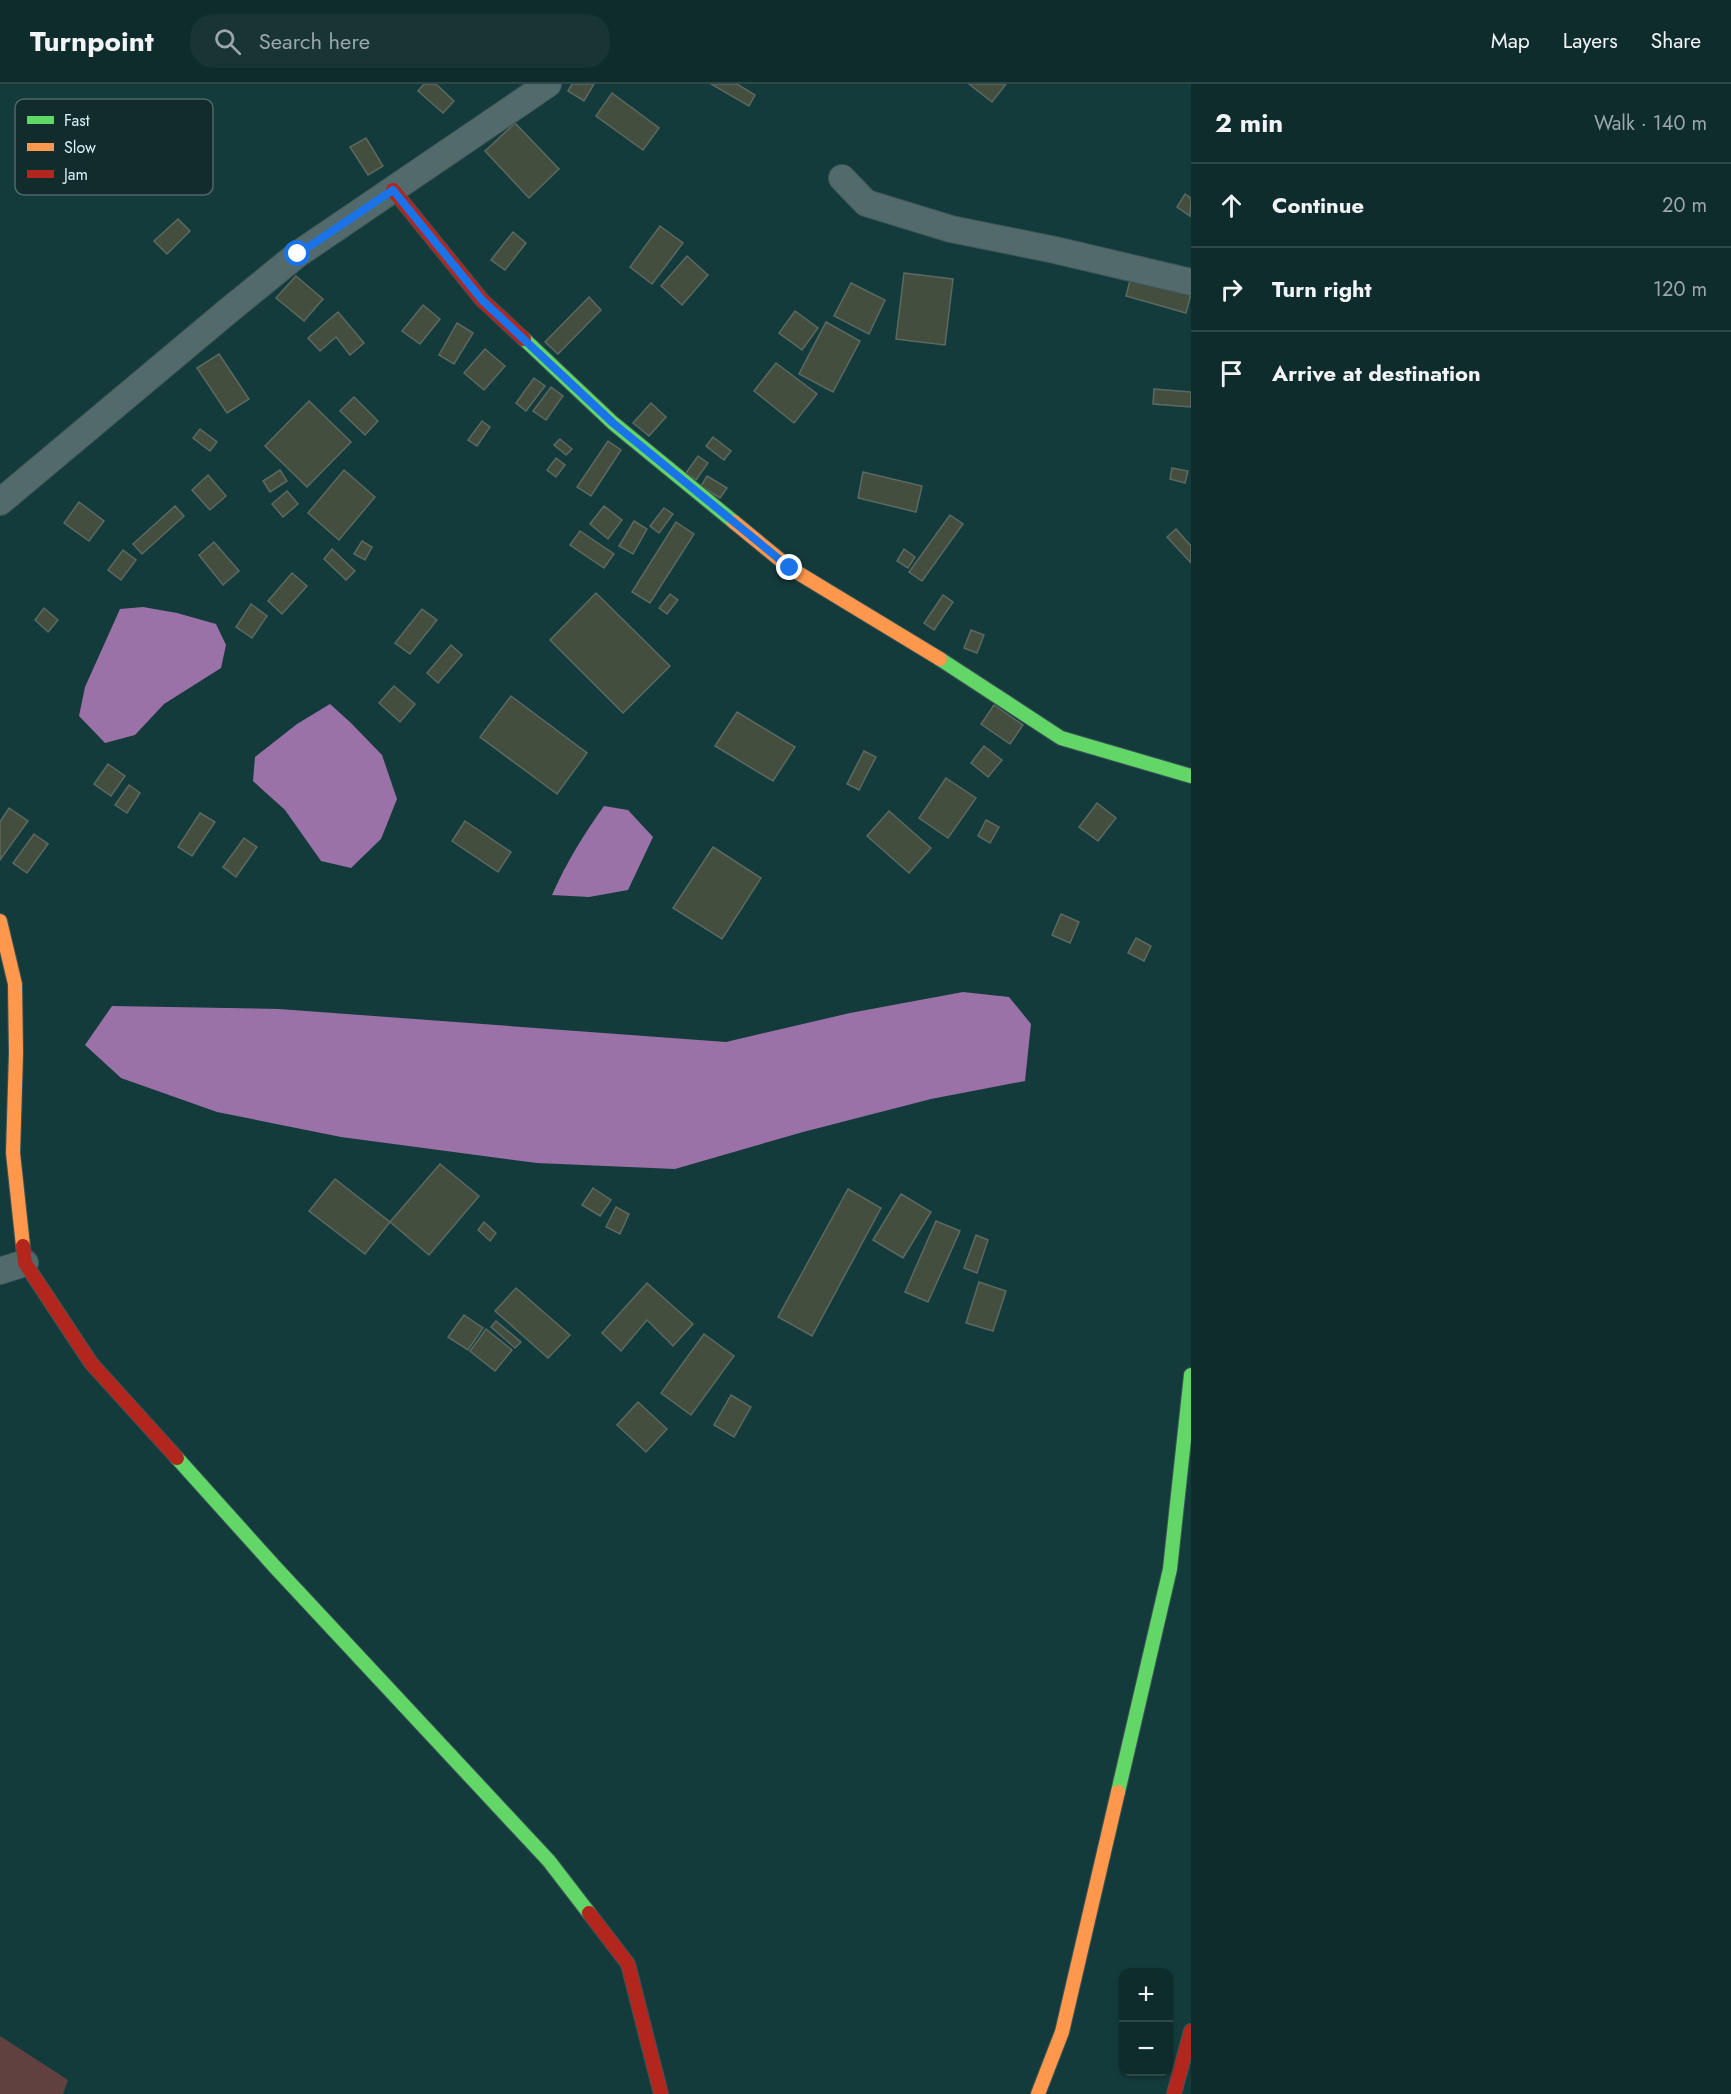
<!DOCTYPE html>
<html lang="en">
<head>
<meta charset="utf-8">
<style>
  :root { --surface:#0f2c2d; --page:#183435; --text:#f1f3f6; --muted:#9ba7aa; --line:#2f4849 }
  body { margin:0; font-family:Jost,sans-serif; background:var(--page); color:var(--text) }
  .controls { position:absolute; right:18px; bottom:18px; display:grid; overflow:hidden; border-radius:12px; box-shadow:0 2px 4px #0004 }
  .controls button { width:54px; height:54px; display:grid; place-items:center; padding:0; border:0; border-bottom:2px solid var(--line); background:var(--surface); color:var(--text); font:30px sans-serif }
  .stop { position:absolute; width:18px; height:18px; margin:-14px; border:4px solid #1a73e8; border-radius:50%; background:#fff }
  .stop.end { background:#1a73e8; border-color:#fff; box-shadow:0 2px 6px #0008 }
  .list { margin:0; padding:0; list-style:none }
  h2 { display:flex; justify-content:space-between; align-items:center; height:78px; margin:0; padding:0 24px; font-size:26px }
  h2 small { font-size:20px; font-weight:400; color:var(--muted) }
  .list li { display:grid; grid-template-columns:39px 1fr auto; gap:18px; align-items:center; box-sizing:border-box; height:84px; padding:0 24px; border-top:2px solid var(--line) }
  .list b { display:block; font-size:22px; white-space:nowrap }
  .list em { font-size:20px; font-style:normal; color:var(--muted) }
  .icon { flex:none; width:33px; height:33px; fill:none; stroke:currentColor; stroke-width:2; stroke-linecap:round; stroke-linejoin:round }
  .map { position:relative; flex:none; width:1191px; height:2010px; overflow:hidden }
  header { display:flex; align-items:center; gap:36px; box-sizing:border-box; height:84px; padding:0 30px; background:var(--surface); border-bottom:2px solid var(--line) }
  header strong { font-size:28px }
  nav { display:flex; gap:33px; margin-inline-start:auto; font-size:21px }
  .search { width:420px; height:54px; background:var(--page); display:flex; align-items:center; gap:15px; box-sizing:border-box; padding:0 21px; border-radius:24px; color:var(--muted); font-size:22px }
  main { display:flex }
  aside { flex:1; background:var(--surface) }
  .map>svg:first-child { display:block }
</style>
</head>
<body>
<header>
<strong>Turnpoint</strong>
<div class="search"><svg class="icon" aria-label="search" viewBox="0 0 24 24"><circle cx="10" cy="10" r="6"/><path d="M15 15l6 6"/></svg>Search here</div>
<nav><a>Map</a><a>Layers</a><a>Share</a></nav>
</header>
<main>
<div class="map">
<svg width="1191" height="2010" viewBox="0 0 1191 2010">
  <rect width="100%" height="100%" fill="#143b3c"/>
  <path fill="#614140" d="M0 1952 68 1996 63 2010H0Z"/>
  <g fill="#9a72a7">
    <path d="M143 523 177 529 216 540 226 561 221 584 164 620 135 651 105 659 79 632 85 603 120 525Z"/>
    <path d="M330 620 351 639 382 671 397 715 381 755 351 784 321 777 285 726 253 697 255 673 297 640Z"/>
    <path d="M604 722 628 726 653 753 628 806 589 813 552 811C566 779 584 750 604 722Z"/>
    <path d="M963 908 1009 913 1031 940 1025 997 931 1015 803 1048 675 1085 537 1079 341 1053 217 1028 121 994 85 961 112 922 279 925 726 958 850 929Z"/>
  </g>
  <g fill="#434e3f" stroke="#5c6961" stroke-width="1.5">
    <path d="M424 0H436L454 17 443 29 418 7Z"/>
    <path d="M572 0H594L584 17 568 7Z"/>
    <path d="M711 0H737L755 11 749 22Z"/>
    <path d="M969 0H1006L992 18Z"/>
    <path d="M612 9 659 44 643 66 596 32Z"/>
    <path d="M515 39 559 85 529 114 485 67Z"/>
    <path d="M366 54 383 82 368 91 350 63Z"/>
    <path d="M1185 110 1191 114 1190 132 1177 123Z"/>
    <path d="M178 135 190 147 167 170 154 157Z"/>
    <path d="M660 142 683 159 652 200 630 183Z"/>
    <path d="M513 148 526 159 505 186 491 176Z"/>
    <path d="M687 172 708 191 682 221 661 202Z"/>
    <path d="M904 189 953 195 945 261 896 255Z"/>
    <path d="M296 192 323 215 304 237 276 214Z"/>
    <path d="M1131 193 1191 210 1186 229 1126 212Z"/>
    <path d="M851 199 885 216 869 250 834 232Z"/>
    <path d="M589 213 601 226 558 270 545 258Z"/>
    <path d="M423 221 440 235 420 260 402 247Z"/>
    <path d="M795 227 818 244 802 266 779 249Z"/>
    <path d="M338 228 364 259 350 271 336 253 320 267 308 254Z"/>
    <path d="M826 238 860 257 833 308 799 290Z"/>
    <path d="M457 239 473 249 454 280 439 271Z"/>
    <path d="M485 265 505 282 484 306 464 289Z"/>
    <path d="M219 270 249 315 227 329 197 284Z"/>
    <path d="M776 279 817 310 794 339 754 307Z"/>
    <path d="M534 294 545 302 526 327 516 319Z"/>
    <path d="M551 303 563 312 546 336 533 327Z"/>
    <path d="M1154 305 1191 308V323L1153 320Z"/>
    <path d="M354 313 378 337 365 351 340 327Z"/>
    <path d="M309 317 351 358 307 403 265 362Z"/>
    <path d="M651 319 666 333 649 352 633 339Z"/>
    <path d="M482 337 490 343 477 362 468 356Z"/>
    <path d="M200 345 217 358 210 367 193 354Z"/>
    <path d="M713 353 731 367 724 376 706 362Z"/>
    <path d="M560 355 572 365 566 371 554 361Z"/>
    <path d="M608 357 621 366 591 412 577 403Z"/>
    <path d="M698 372 708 379 696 396 686 389Z"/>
    <path d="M556 374 565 381 556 393 547 386Z"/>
    <path d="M1172 384 1188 387 1185 399 1170 395Z"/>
    <path d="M280 386 287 397 270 408 263 397Z"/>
    <path d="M344 386 375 413 339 456 308 429Z"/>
    <path d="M863 388 922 402 916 428 858 414Z"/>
    <path d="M208 391 226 412 210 426 192 406Z"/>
    <path d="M707 392 727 404 720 414 701 402Z"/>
    <path d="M287 407 298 420 283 433 272 420Z"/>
    <path d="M79 418 104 437 89 457 64 439Z"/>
    <path d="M175 422 184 432 142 470 133 460Z"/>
    <path d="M604 422 622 436 608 455 590 440Z"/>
    <path d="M664 424 673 430 659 449 650 442Z"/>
    <path d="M950 431 963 440 922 497 909 488Z"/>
    <path d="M634 437 647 445 633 470 619 462Z"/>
    <path d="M676 438 694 450 650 519 632 508Z"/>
    <path d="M1176 445 1191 462V479L1167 453Z"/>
    <path d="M580 447 614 470 604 484 570 461Z"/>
    <path d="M362 457 372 463 365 476 354 470Z"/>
    <path d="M214 458 239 487 223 501 199 471Z"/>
    <path d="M332 465 355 487 346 496 324 475Z"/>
    <path d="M904 465 915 473 908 484 897 477Z"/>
    <path d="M123 466 136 476 121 496 108 486Z"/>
    <path d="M292 489 307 502 282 530 268 517Z"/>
    <path d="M596 509 670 582 623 629 550 556Z"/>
    <path d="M670 510 678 516 667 530 659 524Z"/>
    <path d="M943 511 953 518 934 546 924 539Z"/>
    <path d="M251 520 267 532 252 554 236 543Z"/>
    <path d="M44 524 58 536 48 548 35 536Z"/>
    <path d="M422 525 437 536 410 570 395 559Z"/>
    <path d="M971 546 984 551 977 569 964 564Z"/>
    <path d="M451 561 462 571 438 599 427 589Z"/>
    <path d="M394 602 415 620 400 638 379 619Z"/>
    <path d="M511 612 587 669 557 710 480 653Z"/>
    <path d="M994 621 1023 641 1010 660 981 640Z"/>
    <path d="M737 628 795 663 773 697 715 662Z"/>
    <path d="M984 662 1002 676 988 693 971 679Z"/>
    <path d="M864 667 876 673 859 706 847 700Z"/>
    <path d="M108 680 125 692 111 712 94 700Z"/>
    <path d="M946 694 976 714 948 754 919 734Z"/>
    <path d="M129 701 140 709 127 729 115 721Z"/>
    <path d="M1097 719 1116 734 1098 757 1079 743Z"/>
    <path d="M9 724 28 737 0 776V738Z"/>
    <path d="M889 727 931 764 909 789 867 752Z"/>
    <path d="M200 729 215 738 192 772 178 763Z"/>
    <path d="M986 736 999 743 990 759 978 752Z"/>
    <path d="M465 737 511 768 498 788 452 757Z"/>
    <path d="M34 750 48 760 27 789 13 779Z"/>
    <path d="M244 754 257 763 236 793 223 783Z"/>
    <path d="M713 763 761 794 722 855 673 824Z"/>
    <path d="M1061 830 1079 838 1070 859 1052 851Z"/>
    <path d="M1136 854 1151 862 1144 877 1128 869Z"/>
    <path d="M440 1080 479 1112 429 1171 390 1138Z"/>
    <path d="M335 1095 390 1138 365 1170 309 1127Z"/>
    <path d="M593 1104 611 1116 600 1132 582 1121Z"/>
    <path d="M848 1105 881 1124 812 1252 778 1233Z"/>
    <path d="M901 1110 931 1128 903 1174 873 1156Z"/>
    <path d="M616 1123 629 1130 620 1150 606 1143Z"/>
    <path d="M936 1137 960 1147 928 1218 905 1208Z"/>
    <path d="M484 1138 496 1149 490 1157 478 1146Z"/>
    <path d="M976 1151 988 1156 977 1189 964 1184Z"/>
    <path d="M979 1198 1006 1207 993 1247 966 1239Z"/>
    <path d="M647 1199 693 1240 673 1262 647 1236 621 1267 602 1249Z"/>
    <path d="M516 1204 570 1251 548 1274 495 1227Z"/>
    <path d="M464 1231 483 1244 468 1266 448 1253Z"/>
    <path d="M496 1237 521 1258 515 1264 491 1243Z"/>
    <path d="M486 1245 512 1266 495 1287 470 1267Z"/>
    <path d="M704 1250 734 1272 691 1331 661 1309Z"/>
    <path d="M731 1311 751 1323 734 1353 714 1341Z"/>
    <path d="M638 1318 667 1345 646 1368 617 1341Z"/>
  </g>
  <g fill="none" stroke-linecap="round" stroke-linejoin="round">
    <defs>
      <g id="street">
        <path d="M842 94 866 119 951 145 1055 166 1191 198"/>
        <path d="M0 418 228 227 298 170 548 0"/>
        <path d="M0 1187 25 1179"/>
      </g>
      <g id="fast">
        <path d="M524 255 613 339 734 438"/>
        <path d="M940 575 1061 654 1191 692"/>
        <path d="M177 1374 275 1483 549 1777 589 1829"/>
        <path d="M1118 1708 1170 1485 1191 1291"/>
      </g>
      <g id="slow">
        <path d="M734 438 790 484 940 575"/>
        <path d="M0 837 15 900 16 969 13 1069 23 1162"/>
        <path d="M1038 2010 1062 1948 1118 1708"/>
      </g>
      <g id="jam">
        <path d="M393 106 482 216 524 255"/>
        <path d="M23 1162 25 1179 91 1279 177 1374"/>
        <path d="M589 1829 628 1880 661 2010"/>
        <path d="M1174 2010 1191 1947"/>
      </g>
    </defs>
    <use href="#street" stroke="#3c5556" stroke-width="28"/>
    <use href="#fast" stroke="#3c5556" stroke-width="16"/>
    <use href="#slow" stroke="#3c5556" stroke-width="16"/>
    <use href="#jam" stroke="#3c5556" stroke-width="16"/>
    <use href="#street" stroke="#526a6c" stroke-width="26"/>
    <use href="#fast" stroke="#63d668" stroke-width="14"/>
    <use href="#slow" stroke="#ff974d" stroke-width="14"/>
    <use href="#jam" stroke="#b3261e" stroke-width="14"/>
  </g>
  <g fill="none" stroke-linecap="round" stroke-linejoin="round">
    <path stroke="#1a73e8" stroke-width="8" d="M298 170 393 106 482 216 613 339 790 484"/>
  </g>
  <rect x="15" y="15" width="198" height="96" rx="9" fill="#122b2d" stroke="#4d6769" stroke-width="1.5"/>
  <rect x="27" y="32" width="27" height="8" fill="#63d668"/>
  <rect x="27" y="59" width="27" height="8" fill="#ff974d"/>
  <rect x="27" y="86" width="27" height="8" fill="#b3261e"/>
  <g font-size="16" fill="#d6f4f5">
    <text x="64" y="42">Fast</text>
    <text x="64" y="69">Slow</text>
    <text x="64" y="96">Jam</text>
  </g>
</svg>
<div class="controls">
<button>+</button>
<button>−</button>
</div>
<div class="stop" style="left:298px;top:170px"></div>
<div class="stop end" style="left:790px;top:484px"></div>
</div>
<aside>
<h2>2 min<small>Walk · 140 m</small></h2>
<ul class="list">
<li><svg class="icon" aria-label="ahead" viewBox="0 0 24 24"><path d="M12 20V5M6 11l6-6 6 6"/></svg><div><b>Continue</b></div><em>20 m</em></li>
<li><svg class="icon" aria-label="right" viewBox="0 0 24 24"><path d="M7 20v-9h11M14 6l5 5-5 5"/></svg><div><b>Turn right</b></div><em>120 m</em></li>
<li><svg class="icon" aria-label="arrive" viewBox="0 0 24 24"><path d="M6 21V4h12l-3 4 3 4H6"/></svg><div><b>Arrive at destination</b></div></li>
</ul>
</aside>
</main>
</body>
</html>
